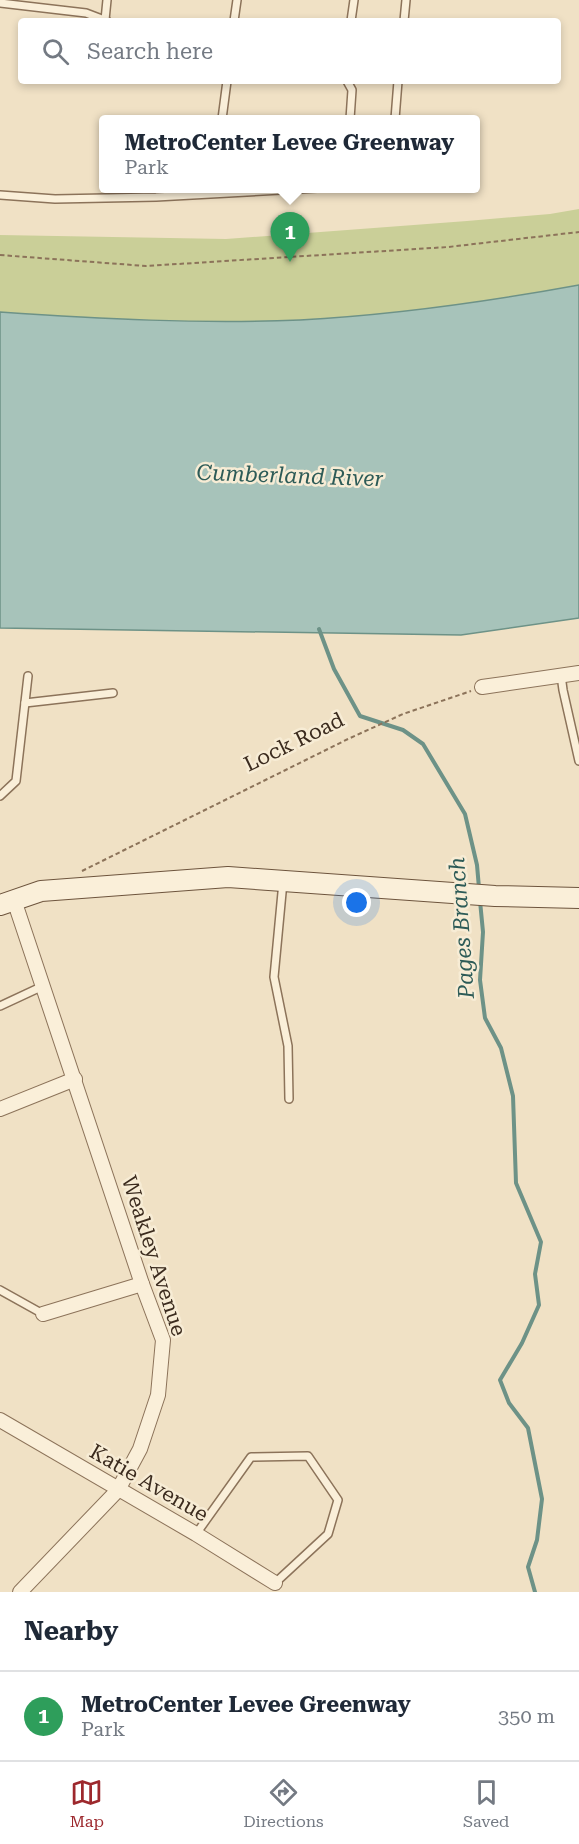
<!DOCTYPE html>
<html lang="en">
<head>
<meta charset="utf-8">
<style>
  :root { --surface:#fff; --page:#f6f6f7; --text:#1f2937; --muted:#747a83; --line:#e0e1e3; --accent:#9d282d }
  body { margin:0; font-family:"Roboto Serif",serif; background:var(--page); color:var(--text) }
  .you { position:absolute; left:357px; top:903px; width:21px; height:21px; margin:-15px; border:4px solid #fff; border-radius:50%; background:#1a73e8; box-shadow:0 0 0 9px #1a73e833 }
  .badge { display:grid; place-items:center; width:39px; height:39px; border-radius:50%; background:var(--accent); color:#fff; font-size:20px; font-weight:700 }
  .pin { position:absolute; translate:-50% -50px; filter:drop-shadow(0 2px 3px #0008) }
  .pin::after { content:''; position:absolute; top:32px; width:21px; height:18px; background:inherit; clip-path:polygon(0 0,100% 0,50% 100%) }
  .popup { position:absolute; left:99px; top:115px; width:381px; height:78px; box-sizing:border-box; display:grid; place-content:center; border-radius:6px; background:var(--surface); filter:drop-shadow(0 2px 4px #0005); font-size:20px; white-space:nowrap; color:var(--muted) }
  .popup b { font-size:22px; color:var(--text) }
  .popup::after { content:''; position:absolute; left:50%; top:100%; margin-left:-12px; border:12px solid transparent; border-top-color:var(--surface) }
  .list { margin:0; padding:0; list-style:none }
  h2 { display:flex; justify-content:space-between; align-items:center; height:78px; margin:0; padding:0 24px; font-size:26px }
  h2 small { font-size:20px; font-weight:400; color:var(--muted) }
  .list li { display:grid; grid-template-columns:39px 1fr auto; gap:18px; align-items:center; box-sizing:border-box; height:90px; padding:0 24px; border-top:2px solid var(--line) }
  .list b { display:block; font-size:22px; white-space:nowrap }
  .list p { margin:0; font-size:20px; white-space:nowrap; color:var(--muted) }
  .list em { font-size:20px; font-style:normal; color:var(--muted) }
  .icon { flex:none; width:33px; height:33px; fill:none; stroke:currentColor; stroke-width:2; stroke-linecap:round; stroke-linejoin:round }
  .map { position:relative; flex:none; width:579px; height:1592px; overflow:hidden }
  .search { position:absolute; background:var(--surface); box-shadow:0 3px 9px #0003; left:18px; right:18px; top:18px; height:66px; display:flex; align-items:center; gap:15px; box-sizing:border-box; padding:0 21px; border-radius:6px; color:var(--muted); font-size:22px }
  .sheet { height:168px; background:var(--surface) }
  nav { display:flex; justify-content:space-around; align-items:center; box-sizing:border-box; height:84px; border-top:2px solid var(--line); background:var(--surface); font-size:16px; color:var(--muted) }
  nav a { display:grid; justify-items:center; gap:3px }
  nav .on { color:var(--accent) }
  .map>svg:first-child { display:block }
</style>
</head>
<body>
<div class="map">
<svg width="579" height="1592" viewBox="0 0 579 1592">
  <rect width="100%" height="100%" fill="#f0e1c5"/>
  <path fill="#cacf98" d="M579 209V285C486 302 394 315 300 320 200 324 100 319 0 312V235L226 239 467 221 550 214Z"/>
  <path fill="#a7c3ba" stroke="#6d9287" stroke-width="1.5" d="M579 285V618L461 635 0 628V312C100 319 200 324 300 320 394 315 486 302 579 285Z"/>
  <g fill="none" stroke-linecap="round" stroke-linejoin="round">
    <g stroke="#6d9287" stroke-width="4">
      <path d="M319 629 334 669 360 716 403 730 423 744 465 814 477 865 479 888"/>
      <path d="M480 901 483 932 480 980 485 1018 501 1048 513 1096 516 1183 541 1242 535 1274 539 1305 522 1343 500 1380 509 1403 528 1428 542 1499 537 1540 528 1567 535 1592"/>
    </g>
    <defs>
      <g id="lane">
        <path d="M0 3 86 13 107 21"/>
        <path d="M105 20 107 0"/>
        <path d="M234 21 237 0"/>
        <path d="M351 21 354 0"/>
        <path d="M404 21 406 0"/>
        <path d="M347 81 352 90 350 119"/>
        <path d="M222 119 227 81"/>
        <path d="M395 119 398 81"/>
        <path d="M0 195 55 199 156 197 317 188"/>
        <path d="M561 675 563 690 579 761"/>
        <path d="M25 703 113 693"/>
        <path d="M0 796 16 781 28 676"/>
        <path d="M283 882 274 977 288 1046 289 1099"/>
        <path d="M0 1006 43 986"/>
        <path d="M0 1290 43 1314"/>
        <path d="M196 1534 251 1457 308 1456 338 1500 328 1534 275 1583"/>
      </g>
      <g id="street">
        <path d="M482 687 579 673"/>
        <path d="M14 900 142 1284 163 1340 158 1395 140 1449 118 1490 20 1592"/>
        <path d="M0 1109 75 1079"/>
        <path d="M43 1314 142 1284"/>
        <path d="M0 1420 196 1534 275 1583"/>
      </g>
      <path id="secondary" d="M0 905 41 891 228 877 495 896 579 898"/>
    </defs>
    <use href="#lane" stroke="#8c735a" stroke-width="10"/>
    <use href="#street" stroke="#8c735a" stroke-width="16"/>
    <use href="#secondary" stroke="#6d543d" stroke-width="22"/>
    <g stroke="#8c735a" stroke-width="2" stroke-dasharray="4.5 3" stroke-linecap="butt">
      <path d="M0 255 146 266 448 247 579 232"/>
      <path d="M82 871 348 739 403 714 471 691"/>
    </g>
    <use href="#lane" stroke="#faefd9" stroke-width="7"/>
    <use href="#street" stroke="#faefd9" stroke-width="14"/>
    <use href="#secondary" stroke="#faefd9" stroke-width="20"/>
  </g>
  <g text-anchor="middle" stroke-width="5" stroke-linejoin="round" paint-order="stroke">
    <g font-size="21" fill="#3b2b1e" stroke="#f7ecd5">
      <text transform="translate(294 742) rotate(-26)" y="7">Lock Road</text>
      <text transform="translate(154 1256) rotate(72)" y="7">Weakley Avenue</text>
      <text transform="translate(149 1483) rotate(30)" y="7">Katie Avenue</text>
    </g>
    <g font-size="22" font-style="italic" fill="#2d5b57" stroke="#f7ecd5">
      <text transform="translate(290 475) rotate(2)" y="8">Cumberland River</text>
      <text transform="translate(461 928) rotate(-94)" y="8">Pages Branch</text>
    </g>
  </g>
</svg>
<div class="you"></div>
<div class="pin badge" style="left:290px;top:262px;background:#2e9e5b">1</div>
<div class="popup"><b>MetroCenter Levee Greenway</b>Park</div>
<div class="search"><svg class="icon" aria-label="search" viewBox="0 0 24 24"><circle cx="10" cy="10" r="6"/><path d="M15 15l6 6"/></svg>Search here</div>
</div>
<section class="sheet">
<h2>Nearby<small></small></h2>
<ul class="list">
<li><span class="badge" style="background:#2e9e5b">1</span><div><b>MetroCenter Levee Greenway</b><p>Park</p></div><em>350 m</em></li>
</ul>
</section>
<nav>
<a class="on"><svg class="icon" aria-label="map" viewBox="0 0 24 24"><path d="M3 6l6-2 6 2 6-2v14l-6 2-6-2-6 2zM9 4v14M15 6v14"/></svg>Map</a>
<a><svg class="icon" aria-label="directions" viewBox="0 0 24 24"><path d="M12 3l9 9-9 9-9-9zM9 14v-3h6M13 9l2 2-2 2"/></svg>Directions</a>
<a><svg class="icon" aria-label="saved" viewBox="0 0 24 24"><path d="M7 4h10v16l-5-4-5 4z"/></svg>Saved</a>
</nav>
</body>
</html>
